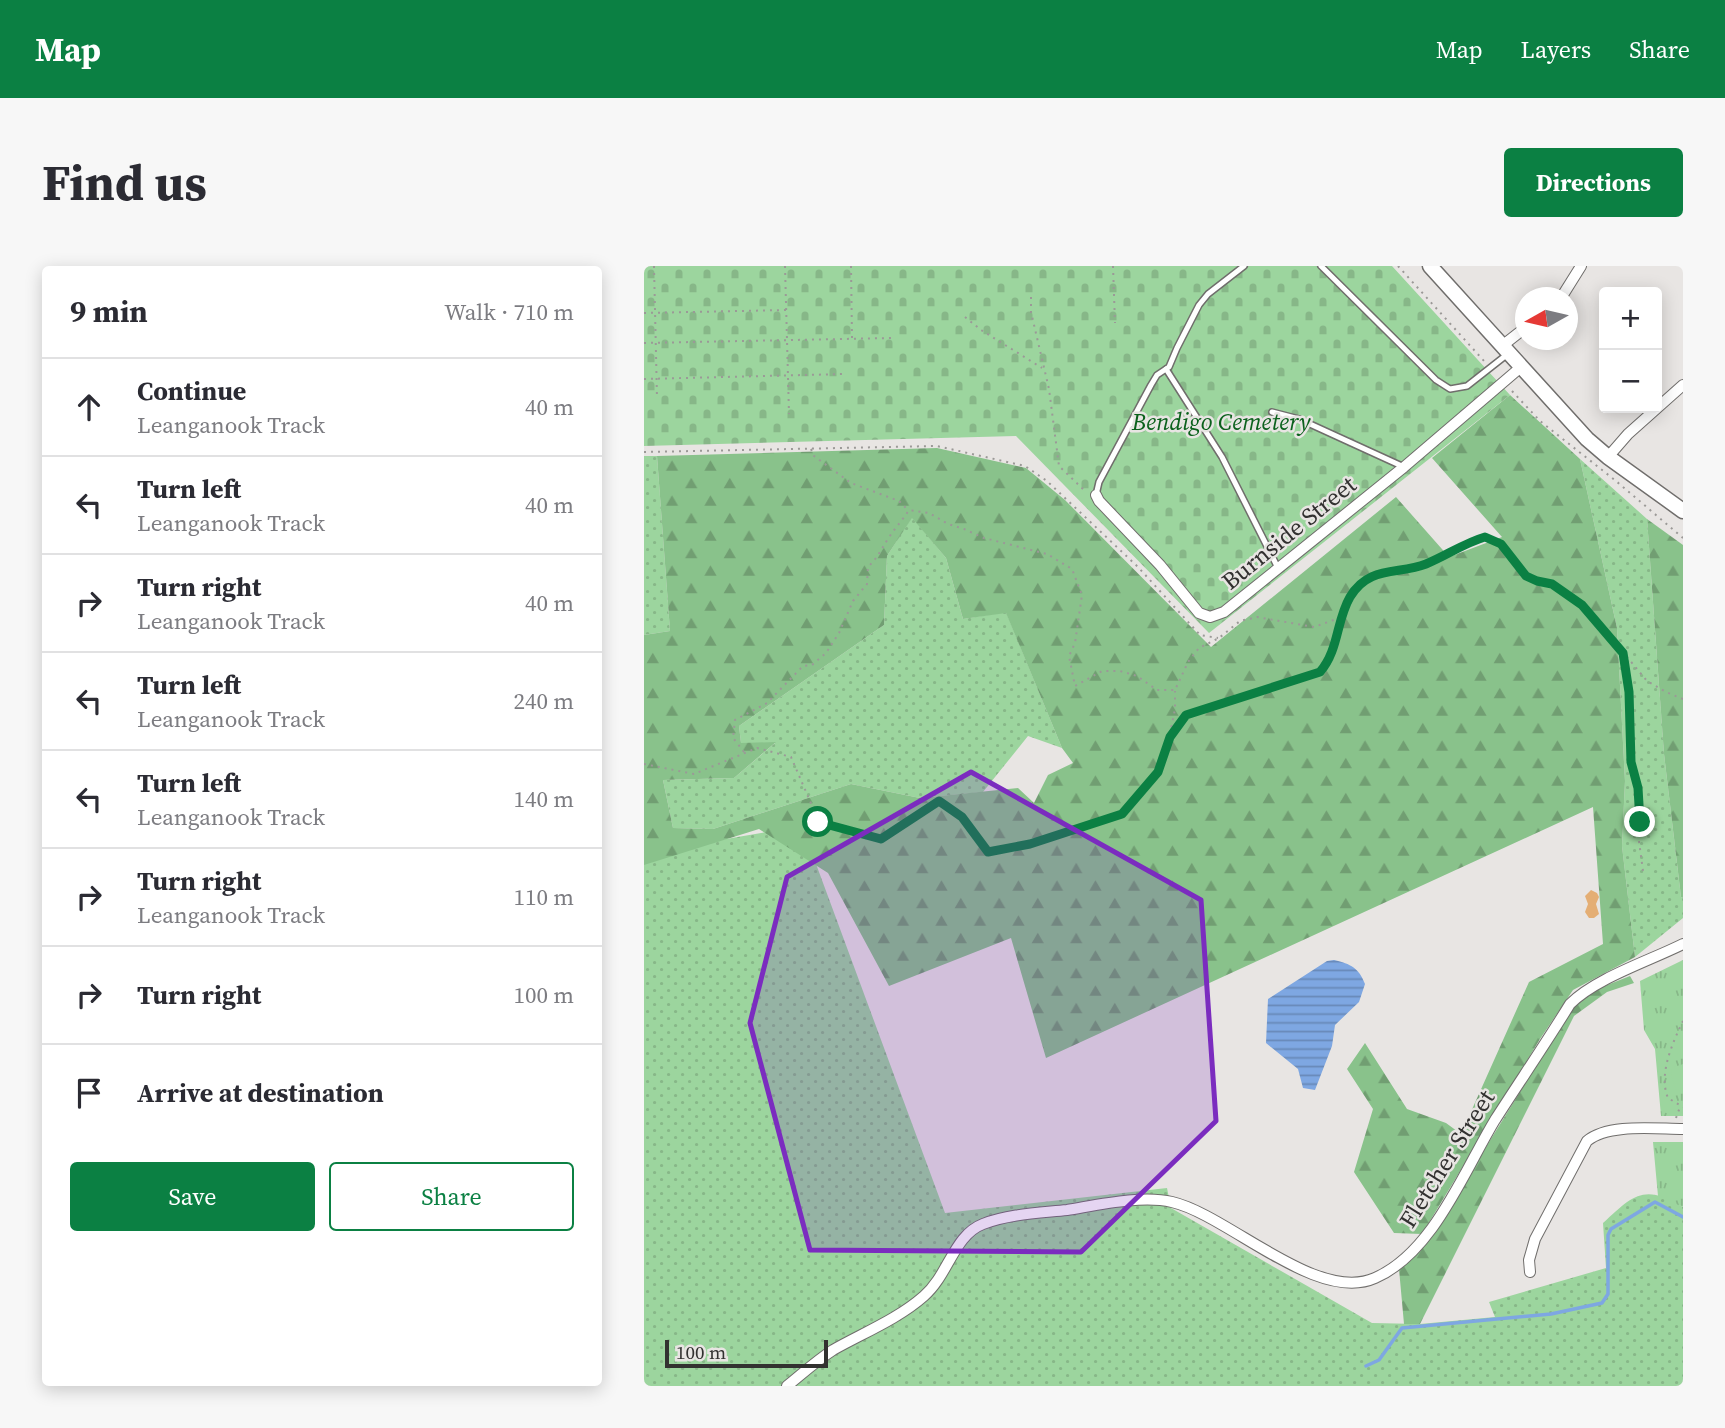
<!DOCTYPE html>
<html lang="en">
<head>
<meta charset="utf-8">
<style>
  :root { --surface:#fff; --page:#f7f7f7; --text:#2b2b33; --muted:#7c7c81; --line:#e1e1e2; --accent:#0b8043 }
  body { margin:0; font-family:"Source Serif 4",serif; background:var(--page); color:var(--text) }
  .controls { position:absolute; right:21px; top:21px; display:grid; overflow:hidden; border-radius:7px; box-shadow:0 4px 18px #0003 }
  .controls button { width:63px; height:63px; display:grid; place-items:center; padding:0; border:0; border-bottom:2px solid var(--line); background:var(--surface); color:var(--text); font:35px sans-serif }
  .compass { position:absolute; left:871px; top:21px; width:63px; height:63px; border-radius:50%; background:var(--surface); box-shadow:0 4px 18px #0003; rotate:262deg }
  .scale { position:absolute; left:21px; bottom:18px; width:163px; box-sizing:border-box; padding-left:7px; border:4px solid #323130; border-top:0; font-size:19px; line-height:24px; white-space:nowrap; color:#323130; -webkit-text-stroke:5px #e8e5e3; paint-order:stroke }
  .stop { position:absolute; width:21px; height:21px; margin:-16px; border:5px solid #0b8043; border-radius:50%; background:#fff }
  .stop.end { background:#0b8043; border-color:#fff; box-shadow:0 2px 7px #0008 }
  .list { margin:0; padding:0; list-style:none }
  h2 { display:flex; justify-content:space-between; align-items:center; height:91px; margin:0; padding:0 28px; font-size:30px }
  h2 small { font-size:23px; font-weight:400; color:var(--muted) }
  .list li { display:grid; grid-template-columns:46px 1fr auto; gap:21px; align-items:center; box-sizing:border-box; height:98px; padding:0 28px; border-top:2px solid var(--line) }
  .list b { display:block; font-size:26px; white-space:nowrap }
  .list p { margin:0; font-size:23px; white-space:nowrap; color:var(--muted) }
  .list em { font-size:23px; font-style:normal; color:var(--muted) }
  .actions { display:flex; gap:14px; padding:21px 28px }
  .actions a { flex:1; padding:16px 0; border:2px solid var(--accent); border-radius:7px; text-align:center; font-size:24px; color:var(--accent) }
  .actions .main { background:var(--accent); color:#fff }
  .icon { flex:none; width:38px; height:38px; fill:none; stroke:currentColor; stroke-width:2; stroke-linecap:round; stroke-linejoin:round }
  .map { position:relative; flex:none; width:1039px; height:1120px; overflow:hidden; border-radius:7px }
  header { display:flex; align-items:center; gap:42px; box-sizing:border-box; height:98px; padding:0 35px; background:var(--accent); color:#fff }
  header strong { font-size:33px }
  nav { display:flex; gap:38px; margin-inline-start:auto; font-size:24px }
  .intro { display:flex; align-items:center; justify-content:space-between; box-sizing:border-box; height:168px; padding:0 42px }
  h1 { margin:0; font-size:49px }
  .button { padding:18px 32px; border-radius:7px; background:var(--accent); color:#fff; font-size:24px; font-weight:700 }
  main { display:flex; gap:42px; padding:0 42px }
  aside { flex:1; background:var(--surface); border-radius:7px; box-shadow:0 4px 18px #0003 }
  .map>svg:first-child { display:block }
</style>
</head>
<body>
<header>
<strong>Map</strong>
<nav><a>Map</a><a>Layers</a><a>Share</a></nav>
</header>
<div class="intro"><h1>Find us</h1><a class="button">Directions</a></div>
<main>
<aside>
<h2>9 min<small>Walk · 710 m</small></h2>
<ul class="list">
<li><svg class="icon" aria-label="ahead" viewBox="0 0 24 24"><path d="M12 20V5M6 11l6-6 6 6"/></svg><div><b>Continue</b><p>Leanganook Track</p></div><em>40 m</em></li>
<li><svg class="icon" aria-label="left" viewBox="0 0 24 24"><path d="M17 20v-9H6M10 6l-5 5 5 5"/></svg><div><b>Turn left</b><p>Leanganook Track</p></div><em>40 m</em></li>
<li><svg class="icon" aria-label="right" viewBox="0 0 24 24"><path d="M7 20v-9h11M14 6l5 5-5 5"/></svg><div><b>Turn right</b><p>Leanganook Track</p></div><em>40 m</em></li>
<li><svg class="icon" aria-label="left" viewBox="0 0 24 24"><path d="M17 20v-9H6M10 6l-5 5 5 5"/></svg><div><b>Turn left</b><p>Leanganook Track</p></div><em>240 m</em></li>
<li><svg class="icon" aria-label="left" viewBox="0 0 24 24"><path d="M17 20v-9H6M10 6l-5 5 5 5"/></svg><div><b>Turn left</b><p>Leanganook Track</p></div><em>140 m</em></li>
<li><svg class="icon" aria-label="right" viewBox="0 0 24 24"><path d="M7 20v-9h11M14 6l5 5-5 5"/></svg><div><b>Turn right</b><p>Leanganook Track</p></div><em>110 m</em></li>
<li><svg class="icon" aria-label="right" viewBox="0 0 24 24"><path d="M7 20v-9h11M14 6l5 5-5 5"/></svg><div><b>Turn right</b></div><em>100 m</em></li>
<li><svg class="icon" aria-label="arrive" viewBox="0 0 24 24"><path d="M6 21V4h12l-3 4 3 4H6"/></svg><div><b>Arrive at destination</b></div></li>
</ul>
<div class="actions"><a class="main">Save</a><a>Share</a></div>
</aside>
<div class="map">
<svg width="1039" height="1120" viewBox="0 0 1039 1120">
  <defs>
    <pattern id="grass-dots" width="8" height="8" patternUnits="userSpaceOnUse" patternTransform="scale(1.75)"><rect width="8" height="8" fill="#9cd59e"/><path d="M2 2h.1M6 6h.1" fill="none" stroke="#87b788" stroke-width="1.8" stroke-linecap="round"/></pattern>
    <pattern id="forest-firs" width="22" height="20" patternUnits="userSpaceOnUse" patternTransform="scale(1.75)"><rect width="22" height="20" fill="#89c28b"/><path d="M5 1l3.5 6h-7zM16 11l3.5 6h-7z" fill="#719e72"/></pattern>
    <pattern id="cemetery-stones" width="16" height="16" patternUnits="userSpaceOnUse" patternTransform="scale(1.75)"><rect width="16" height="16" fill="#9cd59e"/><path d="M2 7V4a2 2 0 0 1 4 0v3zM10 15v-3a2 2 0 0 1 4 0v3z" fill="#87b788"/></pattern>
    <pattern id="park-tufts" width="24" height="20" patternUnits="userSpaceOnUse" patternTransform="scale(1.75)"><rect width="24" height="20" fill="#9cd59e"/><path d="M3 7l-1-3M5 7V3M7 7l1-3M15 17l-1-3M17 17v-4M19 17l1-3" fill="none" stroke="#87b788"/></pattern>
    <pattern id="water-rules" width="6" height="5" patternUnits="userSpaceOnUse" patternTransform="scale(1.75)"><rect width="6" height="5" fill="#7ea7e2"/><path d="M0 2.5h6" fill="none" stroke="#6889b8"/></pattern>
  </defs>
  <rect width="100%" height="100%" fill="#e8e5e3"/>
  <g fill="url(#grass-dots)">
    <path d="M0 190H13L26 365 0 369Z"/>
    <path d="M936 193 1003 253 1020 488 1037 631 1039 632V652L991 691 978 580 981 515 973 362Z"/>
    <path d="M268 251 302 292 319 353 362 346 418 482 384 470 339 526 276 532 207 518 69 563 29 562 19 514 90 512 131 477H97L95 460 240 359 243 290Z"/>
    <path d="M158 560 301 947 523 922 527 942 728 1057 776 1058 851 1051 845 1036 962 1002 959 957C989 929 1000 917 1039 941V1120H0V587Z"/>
  </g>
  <g fill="url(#forest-firs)" fill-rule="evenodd">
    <path d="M866 129 936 193 973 362 981 515 978 580 991 691 929 724 896 773 778 968 750 967 710 906 729 843 703 803 721 777 763 843 802 857 817 868 885 716 959 678 949 541 402 792 367 672 245 720 184 607 115 563 0 599V369L26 365 13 190 293 182 382 202 421 234 567 381 752 231 805 291 858 271 788 192ZM268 252 302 292 319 353 362 347 418 482 429 497 404 509 390 537 374 522 276 532 207 518 69 563 29 562 19 514 90 512 132 476 97 477 95 460 240 359 243 290Z"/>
    <path d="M1003 253 1039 279V632L1037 631 1020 488Z"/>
    <path d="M986 710 990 717 963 726 930 750 776 1058H760L755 1003 806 939 928 742 943 727Z"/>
  </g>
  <path fill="url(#cemetery-stones)" d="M0 0H748L866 129 565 367 372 170 0 180Z"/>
  <g fill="url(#park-tufts)">
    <path d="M1039 694V850H1017L1011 783 1000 764 996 715Z"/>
    <path d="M1009 876H1039V941L1014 930Z"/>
  </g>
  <path fill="#9cd59e" d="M1039 798V822L1032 824 1027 809 1028 802Z"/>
  <path fill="url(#water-rules)" d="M690 694C707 698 715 702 721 718L715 736 691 759 688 780 671 824 659 822 654 803 622 777 624 733 683 695Z"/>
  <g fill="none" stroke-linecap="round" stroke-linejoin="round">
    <path stroke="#7ea7e2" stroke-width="3.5" d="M722 1100 735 1094 758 1062 907 1048 958 1037 964 1028V969L967 963 1011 936 1039 951"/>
  </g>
  <path fill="#e4ae74" d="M947 624 953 627 955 631 952 638 955 648 950 652H945L941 646 944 638 941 630Z"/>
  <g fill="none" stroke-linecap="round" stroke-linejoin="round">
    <defs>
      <g id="lane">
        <path d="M677 0 792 114 806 123 823 120 865 87"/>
        <path d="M522 103 578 191 634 302"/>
        <path d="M628 146 655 153 760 201"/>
        <path d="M452 229 455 216 507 119 513 109 525 101 533 82 555 39 564 28 600 0"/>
      </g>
      <g id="street">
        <path d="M917 32 937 0"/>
        <path d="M858 80 881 62"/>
        <path d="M964 191 984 168 1039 119"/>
        <path d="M452 229 455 235 516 299 555 347 566 351 580 346 760 201 877 101"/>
        <path d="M886 1006 885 994 891 973 943 875C964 857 1012 863 1039 863"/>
        <path d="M143 1120C158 1108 172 1095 189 1084 219 1067 254 1053 280 1030 305 1008 310 969 339 958 365 948 395 947 423 944 454 939 497 929 528 936 584 949 673 1038 731 1012 789 987 820 905 851 854 876 815 902 777 926 738 952 712 1005 695 1039 678"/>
      </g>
      <path id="secondary" d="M786 0 943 173 964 191 1039 245"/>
    </defs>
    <use href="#lane" stroke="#706e6c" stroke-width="8"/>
    <use href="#street" stroke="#706e6c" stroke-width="12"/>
    <use href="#secondary" stroke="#706e6c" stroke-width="17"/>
    <g stroke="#9b9997" stroke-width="2" stroke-dasharray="2 5" stroke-linecap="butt">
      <path d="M10 0 13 132"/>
      <path d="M141 0 145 148"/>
      <path d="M207 0 208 72"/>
      <path d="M469 0 471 57"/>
      <path d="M754 0 840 95"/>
      <path d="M387 31V46L405 123 415 200 442 226"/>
      <path d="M0 47 142 44"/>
      <path d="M321 51 337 64 398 102"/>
      <path d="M0 77 247 72"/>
      <path d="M0 113 200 108"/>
      <path d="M868 125 896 155 972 215 1039 272"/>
      <path d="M167 183 170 190 207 217 255 235 264 244"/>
      <path d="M0 186 293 180 381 200 403 215 494 301 556 369 574 372"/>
      <path d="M979 388 985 426 987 496 997 541 994 568 999 605"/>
      <path d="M526 468 531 443V425"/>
      <path d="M100 486 89 472 91 454 123 437 159 400 168 399 182 387 195 367 209 335 223 318 224 301C235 290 236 285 244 273 250 263 258 255 265 244L285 247 304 258 320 263 340 272 403 288 428 303 438 329 431 377 425 390 431 420 458 405H476L493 410 513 424H531L544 396 555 382 575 372 596 355 613 351 670 361 698 351"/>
      <path d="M0 498 50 508 113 482 147 491 175 556 237 573 295 535 318 551 344 586 385 578 478 548 514 506 526 471 542 449 676 406C695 384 692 355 706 331 725 299 754 309 782 298 802 290 820 277 841 271L857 278 882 310 893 315 908 318 924 327 949 350 1003 415 1022 426 1039 433"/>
      <path d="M1039 755C1029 776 1014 808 1024 832L1039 841"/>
      <path d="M1032 852 1036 841"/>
    </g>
    <use href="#lane" stroke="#fff" stroke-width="5"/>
    <use href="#street" stroke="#fff" stroke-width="10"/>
    <use href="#secondary" stroke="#fff" stroke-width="14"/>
  </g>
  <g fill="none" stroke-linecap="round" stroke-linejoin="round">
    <path stroke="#0b8043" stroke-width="9" d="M174 556 237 573 295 535 318 551 344 586 386 578 478 548 514 506 526 471 542 449 676 406C695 384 692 355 706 331 725 299 754 309 782 298 802 290 820 277 841 271L857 278 882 310 893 315 908 318 938 339 979 387 985 426 987 496 994 522 996 556"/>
  </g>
  <path fill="#7b2cbf" fill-opacity="0.2" stroke="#7b2cbf" stroke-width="5" stroke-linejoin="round" d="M327 506 557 634 572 855 437 986 166 984 106 757 143 611Z"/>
  <g text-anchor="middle" stroke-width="5" stroke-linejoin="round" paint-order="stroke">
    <g font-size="24" font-style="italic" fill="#0b611c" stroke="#e8e5e3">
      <text x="577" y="164">Bendigo Cemetery</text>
    </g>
    <g font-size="24" fill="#323130" stroke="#e8e5e3">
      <text transform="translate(645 267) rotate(-39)" y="8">Burnside Street</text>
      <text transform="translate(803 893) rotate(-58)" y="8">Fletcher Street</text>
    </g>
  </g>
</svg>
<div class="controls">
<button>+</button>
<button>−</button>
</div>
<svg class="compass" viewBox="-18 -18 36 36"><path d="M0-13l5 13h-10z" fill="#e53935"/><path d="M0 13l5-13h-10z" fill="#7c7c81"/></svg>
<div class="scale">100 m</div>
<div class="stop" style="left:174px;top:556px"></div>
<div class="stop end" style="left:996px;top:556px"></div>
</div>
</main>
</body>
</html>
